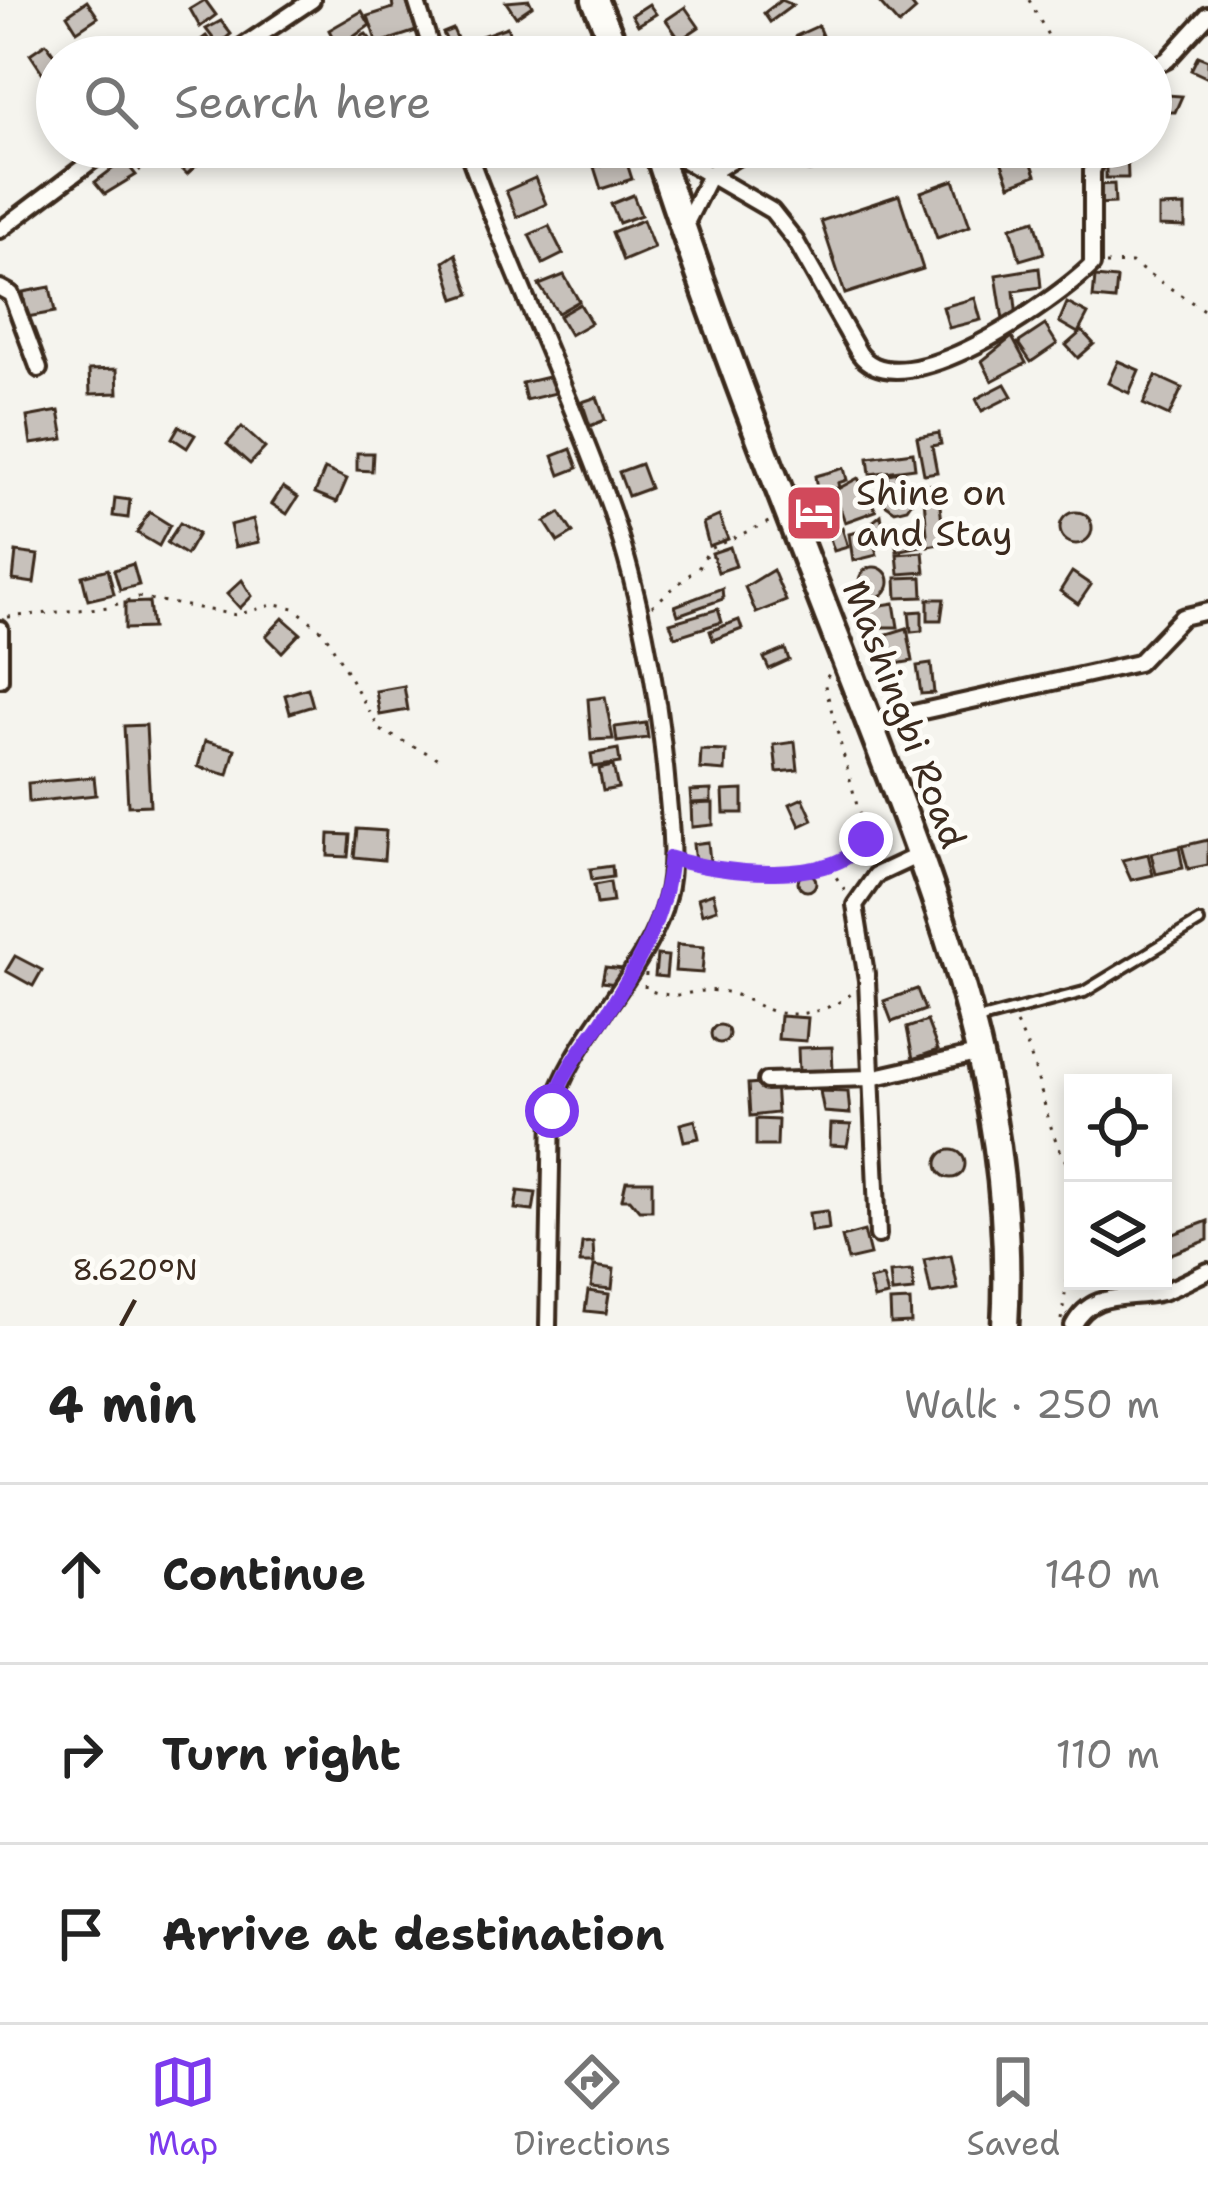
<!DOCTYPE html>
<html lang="en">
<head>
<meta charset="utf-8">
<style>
  :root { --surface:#fff; --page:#f2f2f2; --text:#222; --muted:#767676; --line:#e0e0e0; --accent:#7c3aed }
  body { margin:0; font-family:"Shantell Sans",sans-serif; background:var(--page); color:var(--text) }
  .controls { position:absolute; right:36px; bottom:36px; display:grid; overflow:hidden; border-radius:0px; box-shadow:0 6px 18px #0003 }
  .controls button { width:108px; height:108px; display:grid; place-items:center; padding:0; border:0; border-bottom:3px solid var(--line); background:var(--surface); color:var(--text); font:60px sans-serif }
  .stop { position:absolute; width:36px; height:36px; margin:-27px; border:9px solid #7c3aed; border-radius:50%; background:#fff }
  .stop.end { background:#7c3aed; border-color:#fff; box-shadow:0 3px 12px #0008 }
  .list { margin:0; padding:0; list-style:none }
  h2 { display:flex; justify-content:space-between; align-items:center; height:156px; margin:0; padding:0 48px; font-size:51px }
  h2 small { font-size:39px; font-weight:400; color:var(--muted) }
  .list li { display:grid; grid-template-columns:78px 1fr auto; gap:36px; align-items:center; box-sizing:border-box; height:180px; padding:0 48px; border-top:3px solid var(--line) }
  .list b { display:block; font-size:45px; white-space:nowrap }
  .list em { font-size:39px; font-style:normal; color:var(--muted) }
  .icon { flex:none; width:66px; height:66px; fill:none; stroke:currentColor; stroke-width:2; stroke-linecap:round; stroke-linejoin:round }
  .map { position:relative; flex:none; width:1208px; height:1326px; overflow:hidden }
  .search { position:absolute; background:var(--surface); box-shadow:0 6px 18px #0003; left:36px; right:36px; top:36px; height:132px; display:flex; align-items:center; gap:30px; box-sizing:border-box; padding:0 42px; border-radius:66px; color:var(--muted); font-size:45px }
  .sheet { height:696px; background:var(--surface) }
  nav { display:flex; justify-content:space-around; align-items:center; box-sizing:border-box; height:168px; border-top:3px solid var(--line); background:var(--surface); font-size:33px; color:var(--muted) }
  nav a { display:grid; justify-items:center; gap:6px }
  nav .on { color:var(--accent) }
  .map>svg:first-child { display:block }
</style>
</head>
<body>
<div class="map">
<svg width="1208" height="1326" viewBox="0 0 1208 1326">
  <rect width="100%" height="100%" fill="#f5f4ee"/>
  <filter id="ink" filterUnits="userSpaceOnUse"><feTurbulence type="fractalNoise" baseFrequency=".00833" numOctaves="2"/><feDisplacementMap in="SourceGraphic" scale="24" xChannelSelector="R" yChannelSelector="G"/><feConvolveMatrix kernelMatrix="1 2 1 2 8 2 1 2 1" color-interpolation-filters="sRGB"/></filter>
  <g filter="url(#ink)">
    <g fill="#c7c1bb" stroke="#3b2a1e" stroke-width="3">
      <path d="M205 0 216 15 200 27 190 9Z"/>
      <path d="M406 0 416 31 377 44 368 16 393 8 392 1Z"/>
      <path d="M529 0 532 6 516 17 506 2Z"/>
      <path d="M781 0 793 5 770 22 764 13Z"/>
      <path d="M877 0H908L916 10 899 25Z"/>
      <path d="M87 1 98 17 77 31 67 15Z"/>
      <path d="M649 4 656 14 638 25 632 15Z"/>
      <path d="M685 7 699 27 680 40 666 20Z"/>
      <path d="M362 11 370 25 338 48 329 30Z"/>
      <path d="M221 21 231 34 218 45 206 29Z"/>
      <path d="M818 26 826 45 804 54 796 36Z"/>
      <path d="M507 27 518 57H480L473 39Z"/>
      <path d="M453 29 462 50 453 54 443 33Z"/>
      <path d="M366 34 377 47 346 57 341 48Z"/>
      <path d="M206 36 217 51 198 57 190 48Z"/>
      <path d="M689 36 693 43 701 38 707 47 690 57H657Z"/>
      <path d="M1106 42 1126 45 1124 57 1104 56Z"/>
      <path d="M46 43 57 59V70L46 78 30 54Z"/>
      <path d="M587 46V57H565V47Z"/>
      <path d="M1198 56 1208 60V78L1191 70Z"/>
      <path d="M1166 95 1182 96 1175 112H1164Z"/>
      <path d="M138 147 154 159 140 170 128 155Z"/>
      <path d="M1015 147H1026L1036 175 1010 185 998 153Z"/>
      <path d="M186 150 198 164 187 174 174 161Z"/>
      <path d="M1127 152 1128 178H1106V153Z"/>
      <circle cx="809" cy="162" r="9"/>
      <path d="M625 157 632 179 601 189 594 167Z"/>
      <path d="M124 160 136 175 105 194 95 182Z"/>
      <path d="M535 178 546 204 517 217 506 191Z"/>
      <path d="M954 180 970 226 937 238 921 192Z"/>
      <path d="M1114 184 1115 203 1096 204 1095 185Z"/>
      <path d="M633 195 641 215 619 223 611 204Z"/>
      <path d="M899 195 923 269 845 294 821 221Z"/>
      <path d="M1185 206V227L1159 226V207Z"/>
      <path d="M643 220 654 248 623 261 612 232Z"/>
      <path d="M1035 220 1044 253 1020 260 1011 227Z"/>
      <path d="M549 226 563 254 543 264 529 235Z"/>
      <path d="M456 254 470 294 455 299 444 262Z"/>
      <path d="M1039 268 1041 287 1014 291 1017 318 1003 320 996 275Z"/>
      <path d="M564 275 579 301 558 313 539 285Z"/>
      <path d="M1095 277 1117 279 1115 300 1093 298Z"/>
      <path d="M50 287 55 312 27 317 23 292Z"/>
      <path d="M975 298 981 320 949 328 943 307Z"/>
      <path d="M1067 303 1088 314 1078 333 1059 322Z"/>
      <path d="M580 304 591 323 570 335 559 316Z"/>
      <path d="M1045 325 1057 344 1031 362 1018 343Z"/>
      <path d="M1082 331 1094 344 1078 358 1066 345Z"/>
      <path d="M1012 337 1026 363 992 381 982 361Z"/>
      <path d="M1118 361 1139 370 1129 393 1108 383Z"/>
      <path d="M117 369 118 393 90 394 89 370Z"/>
      <path d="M552 376 556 393 526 400 522 383Z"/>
      <path d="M1156 376 1182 388 1169 416 1143 404Z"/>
      <path d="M1005 384 1012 396 982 411 976 399Z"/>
      <path d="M597 397 605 420 590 426 582 402Z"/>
      <path d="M59 411 64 439 31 444 27 417Z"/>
      <path d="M179 426 195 435 187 448 172 438Z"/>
      <path d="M242 427 265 448 250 464 227 444Z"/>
      <path d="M939 433 941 444 932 446 937 472 924 474 917 437Z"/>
      <path d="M571 449 578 468 560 475 553 456Z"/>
      <path d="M913 452 915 468 870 474 868 458Z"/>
      <path d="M357 453H373L372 471 357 470Z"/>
      <path d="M641 464 650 488 628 496 619 472Z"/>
      <path d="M844 468 847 480 838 483 839 488 817 490 815 476Z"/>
      <path d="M325 469 347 479 337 502 315 493Z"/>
      <path d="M899 472 914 498 907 508 895 511 885 504 883 493 888 474Z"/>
      <path d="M858 478 876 511 845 522 834 491Z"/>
      <path d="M937 484 945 543 928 546 923 486Z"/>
      <path d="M283 487 298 497 287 514 272 504Z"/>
      <path d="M115 498 130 500 128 518 113 516Z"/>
      <path d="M149 512 170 525 159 546 137 533Z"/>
      <circle cx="1076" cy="528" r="16"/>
      <path d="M560 513 573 533 558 542 545 522Z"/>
      <path d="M881 515 885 539 875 541 871 523Z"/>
      <path d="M719 516 728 539 709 546 703 523Z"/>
      <path d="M253 519 259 542 235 547 230 525Z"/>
      <path d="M180 523 198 534 186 555 167 543Z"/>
      <path d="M921 523 925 545 897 551 893 529Z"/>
      <path d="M842 528 848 547 834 551 828 532Z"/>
      <path d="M871 529 877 555 853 561 849 534Z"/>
      <path d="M730 547 736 566 718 572 712 553Z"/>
      <path d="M16 552 38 555 34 583 13 580Z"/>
      <path d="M923 552 925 572 899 574 897 554Z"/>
      <path d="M133 564 139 585 120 590 114 570Z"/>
      <circle cx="874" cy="582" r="15"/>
      <path d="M108 569 114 594 88 600 82 576Z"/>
      <path d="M773 570 786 601 756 613 745 587Z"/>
      <path d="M1072 572 1091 585 1078 604 1060 591Z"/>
      <path d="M922 577 923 597 897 598 896 578Z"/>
      <path d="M242 580 252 596 240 608 227 594Z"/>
      <path d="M722 588 723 599 678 615 675 606Z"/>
      <path d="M928 599H944L941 620H928Z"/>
      <path d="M149 602 152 628 125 629V603Z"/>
      <path d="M894 603 898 627H873L870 607Z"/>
      <path d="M718 609 722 622 675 637 670 623Z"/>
      <path d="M922 611V631L911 632 909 612Z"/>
      <path d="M283 618 300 633 282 652 266 636Z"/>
      <path d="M739 620 742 629 713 640 710 631Z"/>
      <path d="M907 628 913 661 884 666 883 660 875 661 871 639Z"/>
      <path d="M785 649 789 660 769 669 764 658Z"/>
      <path d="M931 664 934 693 921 694 917 666Z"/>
      <path d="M404 686 408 710 380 715 376 691Z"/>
      <path d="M308 688 313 706 290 713 285 695Z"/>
      <path d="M605 697 613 739 591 740 588 699Z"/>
      <path d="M646 723 648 738 617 742 615 727Z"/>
      <path d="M146 725 150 805 128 806 124 726Z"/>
      <path d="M205 741 235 749 228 775 198 767Z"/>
      <path d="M795 742 798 770 777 772 774 745Z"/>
      <path d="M618 749 620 763 593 767 591 754Z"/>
      <path d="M701 750 726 751 725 771 700 769Z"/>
      <path d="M613 766 618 788 603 791 599 769Z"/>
      <path d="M94 777 96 795 29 802 28 783Z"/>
      <path d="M711 790V802L691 803 690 791Z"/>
      <path d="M743 790V813H724L723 791Z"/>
      <path d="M803 798 813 820 800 826 790 804Z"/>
      <path d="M713 803V825L692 827 691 804Z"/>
      <path d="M357 829 386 831 384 860 354 857Z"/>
      <path d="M329 834 350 835 348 857 328 856Z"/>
      <path d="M1208 840V865L1188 869 1182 846Z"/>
      <path d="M708 842 710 861 695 863 693 844Z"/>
      <path d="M1179 847 1183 868 1156 874 1151 853Z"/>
      <path d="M1148 854 1153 875 1131 880 1122 860Z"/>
      <path d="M612 866 613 877 592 880 590 869Z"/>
      <circle cx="807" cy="882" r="9"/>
      <path d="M610 882 613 902 597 904 594 885Z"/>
      <path d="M713 893 717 909 702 914 698 898Z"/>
      <path d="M677 945 704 947 702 973 675 971Z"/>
      <path d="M657 955 668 956 666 977 655 976Z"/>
      <path d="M15 956 42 970 33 986 6 971Z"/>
      <path d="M605 967 624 969 622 985 602 982Z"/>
      <path d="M917 989 925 1010 892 1022 884 1001Z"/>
      <path d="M780 1016 808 1018 806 1041 778 1039Z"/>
      <path d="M927 1021 938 1050 913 1059 907 1028Z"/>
      <circle cx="720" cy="1034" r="9"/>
      <path d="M832 1047 833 1071 799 1072 798 1048Z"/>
      <path d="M775 1082 777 1113 750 1116 748 1084Z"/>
      <path d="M820 1091 848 1092 850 1114 824 1112Z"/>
      <path d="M756 1119 778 1120 777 1146H756Z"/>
      <path d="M695 1120 699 1138 684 1141 680 1124Z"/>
      <path d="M831 1124 851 1125 847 1146 830 1145Z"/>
      <circle cx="951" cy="1164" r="14"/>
      <path d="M626 1181H652V1210H639L630 1199H622Z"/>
      <path d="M518 1191 536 1193 533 1211 515 1209Z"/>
      <path d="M827 1211 829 1229 811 1231 809 1213Z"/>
      <path d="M1208 1221V1240L1163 1257V1238Z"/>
      <path d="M864 1231 870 1255 848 1260 842 1237Z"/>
      <path d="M593 1242 594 1263H580L582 1243Z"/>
      <path d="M951 1255 958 1289 931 1294 924 1260Z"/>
      <path d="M594 1266 614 1269 612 1289 591 1287Z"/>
      <path d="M912 1271 914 1291 892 1293 890 1273Z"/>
      <path d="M883 1277 888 1296 874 1299 869 1280Z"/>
      <path d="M588 1291 609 1294 606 1313 585 1311Z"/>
      <path d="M910 1301 911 1323 891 1324 890 1302Z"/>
    </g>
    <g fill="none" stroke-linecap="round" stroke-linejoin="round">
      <defs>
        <g id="lane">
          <path d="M767 57 775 49"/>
          <path d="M977 1020 1084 992 1199 922"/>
        </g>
        <g id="street">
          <path d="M416 0 434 57"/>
          <path d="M227 57 312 0"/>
          <path d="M1050 57H1072"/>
          <path d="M1151 68 1167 60 1208 15"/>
          <path d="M466 147C508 264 562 376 605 493 637 578 658 688 666 777 669 815 676 859 667 896 650 971 569 1038 552 1111L548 1326"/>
          <path d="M662 147 772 211 795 240 859 353C901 412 1056 300 1092 265V171L1102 147"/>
          <path d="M683 229 711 173 753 147"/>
          <path d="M0 230 110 147"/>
          <path d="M0 288 11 294 39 369"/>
          <path d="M0 629V679"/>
          <path d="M869 723 1138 663 1182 617 1208 611"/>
          <path d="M766 1081 871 1078 981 1053"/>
          <path d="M878 1235 867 980 855 905 876 875 921 854"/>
          <path d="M1073 1326C1093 1288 1128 1301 1162 1292 1177 1287 1193 1278 1208 1271"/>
        </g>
        <g id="primary">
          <path d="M595 0 619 57"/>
          <path d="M656 147C712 320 779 490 845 660 929 877 1019 1087 1005 1326"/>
        </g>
      </defs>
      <use href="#lane" stroke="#3b2a1e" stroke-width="16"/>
      <use href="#street" stroke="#3b2a1e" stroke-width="22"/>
      <use href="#primary" stroke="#3b2a1e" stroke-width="33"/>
      <g stroke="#3b2a1e" stroke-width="3" stroke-dasharray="3 9" stroke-linecap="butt">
        <path d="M1029 0 1051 41"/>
        <path d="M1106 264 1132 263 1208 313"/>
        <path d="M652 606 700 566 709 549 773 520"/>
        <path d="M8 617 109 607 138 597 236 615 276 604 294 608 324 632 380 730 438 758"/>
        <path d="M687 863 713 871 829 867 847 893"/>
        <path d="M829 867 857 853 866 839 824 682 829 674"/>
        <path d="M646 973 645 989C684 1003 685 988 719 991 741 993 752 1005 772 1011 797 1019 833 1010 852 993"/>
        <path d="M1016 1024C1044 1071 1041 1127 1073 1173"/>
        <path d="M1061 1320 1073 1245"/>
      </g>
      <use href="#lane" stroke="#fdfcf7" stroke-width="8"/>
      <use href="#street" stroke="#fdfcf7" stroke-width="14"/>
      <use href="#primary" stroke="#fdfcf7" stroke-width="24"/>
    </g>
  </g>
  <g fill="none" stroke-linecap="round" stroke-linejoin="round" filter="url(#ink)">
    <path stroke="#7c3aed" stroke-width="15" d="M552 1111C560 1074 581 1051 602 1021 634 973 666 916 670 858 718 873 835 888 866 839"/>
  </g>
  <path fill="none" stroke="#3b2a1e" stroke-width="4.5" d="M121 1326 135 1300"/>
  <defs>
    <symbol id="hotel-square" viewBox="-11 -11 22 22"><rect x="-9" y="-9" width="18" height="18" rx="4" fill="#d1495b" stroke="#fdfcf7"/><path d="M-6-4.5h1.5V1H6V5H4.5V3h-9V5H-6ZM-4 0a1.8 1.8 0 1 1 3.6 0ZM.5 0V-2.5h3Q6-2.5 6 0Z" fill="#fff"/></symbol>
  </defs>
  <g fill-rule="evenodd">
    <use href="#hotel-square" x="781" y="480" width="66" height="66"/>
  </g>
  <g text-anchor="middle" stroke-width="10" stroke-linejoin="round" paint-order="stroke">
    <g font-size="36" fill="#3b2a1e" stroke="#fdfcf7" text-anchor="start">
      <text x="856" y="505">Shine on<tspan x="856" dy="41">and Stay</tspan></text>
    </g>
    <g font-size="36" fill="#3b2a1e" stroke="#fdfcf7">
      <text transform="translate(905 714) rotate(69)" y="13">Mashingbi Road</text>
    </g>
  </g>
  <g font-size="30" text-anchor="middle" fill="#3b2a1e" stroke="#fdfcf7" stroke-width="10" stroke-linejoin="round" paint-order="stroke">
    <text x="135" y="1280">8.620°N</text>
  </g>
</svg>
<div class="controls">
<button><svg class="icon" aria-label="locate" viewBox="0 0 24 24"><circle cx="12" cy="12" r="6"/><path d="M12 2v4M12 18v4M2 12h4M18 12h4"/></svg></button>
<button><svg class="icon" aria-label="layers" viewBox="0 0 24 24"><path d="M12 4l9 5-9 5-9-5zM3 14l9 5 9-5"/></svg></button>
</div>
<div class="stop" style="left:552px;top:1111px"></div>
<div class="stop end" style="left:866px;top:839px"></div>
<div class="search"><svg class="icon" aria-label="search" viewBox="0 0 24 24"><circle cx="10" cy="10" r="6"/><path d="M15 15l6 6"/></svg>Search here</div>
</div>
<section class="sheet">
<h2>4 min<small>Walk · 250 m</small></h2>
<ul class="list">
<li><svg class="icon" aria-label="ahead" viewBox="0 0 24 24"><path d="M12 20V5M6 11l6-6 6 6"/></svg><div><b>Continue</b></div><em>140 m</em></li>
<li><svg class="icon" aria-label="right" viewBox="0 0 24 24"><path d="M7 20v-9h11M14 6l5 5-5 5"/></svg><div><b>Turn right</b></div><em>110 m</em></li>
<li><svg class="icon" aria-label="arrive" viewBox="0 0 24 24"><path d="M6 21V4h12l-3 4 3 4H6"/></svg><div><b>Arrive at destination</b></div></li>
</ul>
</section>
<nav>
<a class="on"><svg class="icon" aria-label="map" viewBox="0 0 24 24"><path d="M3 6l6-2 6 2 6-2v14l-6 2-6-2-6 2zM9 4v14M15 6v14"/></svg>Map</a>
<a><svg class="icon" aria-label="directions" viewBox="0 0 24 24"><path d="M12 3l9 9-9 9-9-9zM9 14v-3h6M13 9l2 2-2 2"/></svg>Directions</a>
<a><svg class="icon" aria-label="saved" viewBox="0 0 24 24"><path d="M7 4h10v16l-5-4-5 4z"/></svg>Saved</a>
</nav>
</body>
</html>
